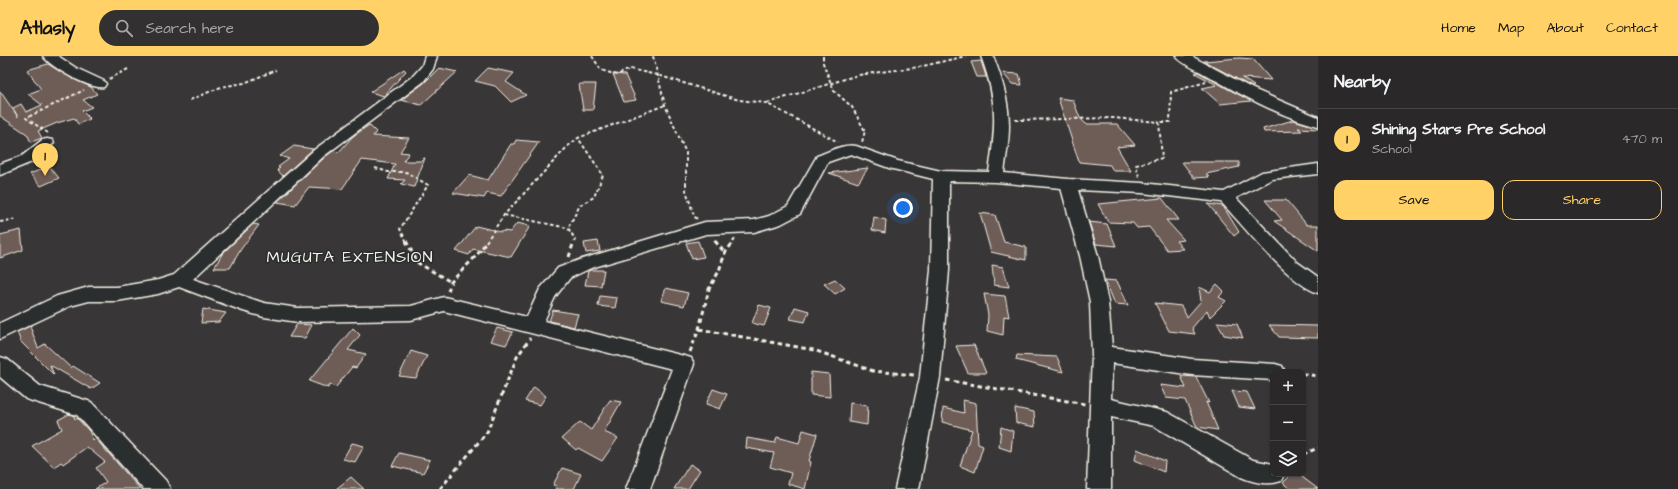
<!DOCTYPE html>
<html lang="en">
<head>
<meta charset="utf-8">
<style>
  :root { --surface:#2a2828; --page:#323030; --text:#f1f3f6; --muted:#a5a6a8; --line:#464445; --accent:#ffd166 }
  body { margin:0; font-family:"Architects Daughter",sans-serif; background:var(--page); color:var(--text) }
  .controls { position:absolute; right:12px; bottom:12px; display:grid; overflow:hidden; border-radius:8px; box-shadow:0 1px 3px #0004 }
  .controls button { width:36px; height:36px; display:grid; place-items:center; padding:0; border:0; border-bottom:1px solid var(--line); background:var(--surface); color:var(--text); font:20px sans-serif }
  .you { position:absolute; left:903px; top:152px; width:14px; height:14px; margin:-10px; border:3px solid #fff; border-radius:50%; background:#1a73e8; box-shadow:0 0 0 6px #1a73e833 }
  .badge { display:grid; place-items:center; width:26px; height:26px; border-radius:50%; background:var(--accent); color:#111; font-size:13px; font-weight:700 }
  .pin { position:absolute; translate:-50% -33px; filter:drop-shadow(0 1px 2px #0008) }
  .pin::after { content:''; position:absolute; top:21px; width:14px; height:12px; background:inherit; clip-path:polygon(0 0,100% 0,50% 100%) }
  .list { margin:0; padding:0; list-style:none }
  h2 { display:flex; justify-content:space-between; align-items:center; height:52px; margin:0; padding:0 16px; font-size:17px }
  h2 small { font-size:13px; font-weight:400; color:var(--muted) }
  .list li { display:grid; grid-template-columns:26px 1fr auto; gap:12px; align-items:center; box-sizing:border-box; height:60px; padding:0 16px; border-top:1px solid var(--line) }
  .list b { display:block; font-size:15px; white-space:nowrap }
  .list p { margin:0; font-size:13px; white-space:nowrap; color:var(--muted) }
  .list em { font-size:13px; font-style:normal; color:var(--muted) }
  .actions { display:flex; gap:8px; padding:12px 16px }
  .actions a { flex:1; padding:9px 0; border:1px solid var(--accent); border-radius:12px; text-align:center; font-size:14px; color:var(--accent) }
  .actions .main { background:var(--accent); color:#111 }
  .icon { flex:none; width:22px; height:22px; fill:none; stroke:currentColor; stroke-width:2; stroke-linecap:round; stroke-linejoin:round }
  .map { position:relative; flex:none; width:1318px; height:433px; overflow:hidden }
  header { display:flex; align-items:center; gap:24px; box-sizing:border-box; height:56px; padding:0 20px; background:var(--accent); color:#111 }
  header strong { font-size:19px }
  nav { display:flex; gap:22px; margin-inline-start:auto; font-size:14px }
  .search { width:280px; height:36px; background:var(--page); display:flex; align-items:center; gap:10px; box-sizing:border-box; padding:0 14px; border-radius:22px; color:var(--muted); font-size:15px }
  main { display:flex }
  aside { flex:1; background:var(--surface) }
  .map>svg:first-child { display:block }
</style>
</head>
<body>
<header>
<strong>Atlasly</strong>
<div class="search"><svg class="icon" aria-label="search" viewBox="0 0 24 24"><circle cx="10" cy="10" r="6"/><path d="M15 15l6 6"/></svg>Search here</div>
<nav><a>Home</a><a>Map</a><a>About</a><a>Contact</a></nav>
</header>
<main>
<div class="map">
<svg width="1318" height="433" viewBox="0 0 1318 433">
  <rect width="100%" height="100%" fill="#383636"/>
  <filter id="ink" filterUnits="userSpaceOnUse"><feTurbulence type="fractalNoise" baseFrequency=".025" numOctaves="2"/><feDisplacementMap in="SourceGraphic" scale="8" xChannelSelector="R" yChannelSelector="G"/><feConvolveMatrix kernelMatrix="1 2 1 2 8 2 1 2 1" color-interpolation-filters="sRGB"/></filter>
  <g filter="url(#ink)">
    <g fill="#6e5c57" stroke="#f4f1e8">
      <path d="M1239 2 1253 3 1271 24 1242 22 1254 30 1252 31 1204 5Z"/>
      <path d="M981 5 985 17 986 21H977L971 6Z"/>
      <path d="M48 8 71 22 91 31 97 38 83 44 92 51 82 55 90 63 78 68 74 62 57 67 38 75 42 82 31 86 27 78 0 60V35L18 61 13 52 21 48 26 56 42 49 28 38 41 33 27 14Z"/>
      <path d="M439 12 457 16 421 49 401 44 424 27Z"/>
      <path d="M488 12 514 17 506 26 526 39 511 46 495 30 475 25Z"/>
      <path d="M404 13 406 15 384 40 370 36Z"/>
      <path d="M1198 16 1228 33 1251 45 1220 48 1202 32 1217 29 1195 17Z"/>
      <path d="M1003 17 1019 18 1022 29 1012 28Z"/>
      <path d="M613 18 625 19 636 44 624 46Z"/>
      <path d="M579 28H596L593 54H583Z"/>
      <path d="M1058 42 1073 44 1080 62 1086 68H1117L1135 89 1117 91 1131 115H1113L1110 109 1079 106Z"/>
      <path d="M1293 64 1318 71V73L1298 72 1302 75 1264 76 1263 73Z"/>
      <path d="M369 69 376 76 373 80 409 82 400 96 409 97 403 105H421L424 102H425L414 131 401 128 405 124 388 123 395 108 362 104 342 133 309 131 295 149 277 146 325 101 333 95 339 96 352 81Z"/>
      <path d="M516 84 539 86 501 140 487 137 484 142 453 137 469 119 488 124 511 88H514Z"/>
      <path d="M294 90 313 93 283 120 277 114 280 112 278 111 289 103 280 100Z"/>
      <path d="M1182 106H1239V111L1206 118 1209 121 1194 122Z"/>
      <path d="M49 110 59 122 41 130 30 118Z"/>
      <path d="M868 112 858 127 829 117Z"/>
      <path d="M1162 142 1179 164H1166L1184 184 1176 185 1183 193 1167 194 1149 171 1137 172 1133 167 1108 166 1098 148Z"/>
      <path d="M1265 144H1286L1307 169H1318V195L1274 165 1282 164Z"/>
      <path d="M1208 148 1223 150 1239 176 1234 180Z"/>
      <path d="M980 157 995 159 1004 186 1026 191V204L991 196Z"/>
      <path d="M874 161 886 164 885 177 872 174Z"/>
      <path d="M1089 166 1107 168 1116 190 1096 188Z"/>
      <path d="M517 167 530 170 511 201 473 193 469 199 456 195 476 170 501 176 503 175 510 176Z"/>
      <path d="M253 168 259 169 241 193 230 212H214L222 198Z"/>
      <path d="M21 174 23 194 0 202V179Z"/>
      <path d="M598 185 600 195 586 197 584 187Z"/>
      <path d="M698 185 704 201 692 203 686 187Z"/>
      <path d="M992 209 1003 211 1009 231 994 229Z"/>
      <path d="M591 214H604L601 230 585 229 588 215Z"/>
      <path d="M835 223 845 232 835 238 824 228Z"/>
      <path d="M1105 224 1117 225 1128 249 1115 248Z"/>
      <path d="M1217 228 1224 235 1219 241 1226 245 1210 261 1207 254 1192 272 1195 278 1169 275 1155 247 1181 250 1187 261 1201 245 1199 231 1210 236Z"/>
      <path d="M666 232 688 237 684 250 661 245Z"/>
      <path d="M984 238 1005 240 1009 261 1004 260 1003 279 987 275 988 259Z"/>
      <path d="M600 240 617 242 615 252 598 250Z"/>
      <path d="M759 249 771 252 764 270 752 267Z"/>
      <path d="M795 251 809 255 805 266 790 263Z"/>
      <path d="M203 253 209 254 226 257 219 266 201 267Z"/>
      <path d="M553 254 578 258 574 271 549 265Z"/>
      <path d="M1217 266 1237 268 1243 282 1224 279Z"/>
      <path d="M297 268 312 269 305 282 289 281Z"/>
      <path d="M1269 269 1318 270V282L1279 281Z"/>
      <path d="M30 270 38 292 45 288 71 312 73 310 100 327 91 333 50 309 54 319 21 286 17 276Z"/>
      <path d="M353 272 360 279 348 294 366 298 356 312 352 311 336 331 330 329 328 332 309 325Z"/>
      <path d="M497 272 513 276 506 289 490 285Z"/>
      <path d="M974 289 986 317H968L956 290Z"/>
      <path d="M411 295 427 300 416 322 399 320Z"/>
      <path d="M1017 299 1057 301 1063 316 1016 304Z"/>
      <path d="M811 316 829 318 830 341 811 339Z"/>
      <path d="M1181 320 1196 321 1209 347 1206 346 1218 374 1197 371 1185 344 1166 342 1160 329 1186 332Z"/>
      <path d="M534 331 546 340 540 349 525 345Z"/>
      <path d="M713 333 727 338 720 353 706 348Z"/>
      <path d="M1232 335 1247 336 1255 353 1239 351Z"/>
      <path d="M610 344 621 346 604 376 618 382 602 405 578 392 576 394 562 382 580 366 591 374Z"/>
      <path d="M963 344 976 347 978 388 983 390 975 416 960 410 972 374 942 366 943 352 964 357Z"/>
      <path d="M850 347 868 350 867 369 849 366Z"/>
      <path d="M1015 352 1034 356 1035 371 1016 367Z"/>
      <path d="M69 358 74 360 75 363 77 362 89 375 93 384 95 382 140 433H95L106 426 96 412 105 406 87 391 63 408 61 406 54 411 32 390 62 373 58 364Z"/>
      <path d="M1001 371 1013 375 1011 395 999 391Z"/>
      <path d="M803 374 817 378 809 405 811 406 805 433 788 428 791 417 770 411 774 397 746 392 747 382 775 387 777 381 799 387Z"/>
      <path d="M352 387 364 390 355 406 343 403Z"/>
      <path d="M1137 393 1165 405 1164 416 1135 404Z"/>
      <path d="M399 397 430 404 423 417 392 410Z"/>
      <path d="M690 408 700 414 688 433H674Z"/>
      <path d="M562 412 581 418 574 433H555L557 430 553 429Z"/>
      <path d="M1292 418H1298L1318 433H1290L1283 427Z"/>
      <path d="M351 421 364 433H336Z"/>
    </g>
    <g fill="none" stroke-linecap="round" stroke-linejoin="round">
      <defs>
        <g id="minor">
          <path d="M43 0H58L76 12 104 25 106 28 104 31C91 34 50 11 43 0Z"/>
          <path d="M425 0H437L433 13 423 26 324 100 193 223 264 247 298 252 411 250 444 241 527 261 540 233 558 212 579 204 705 166 754 164 769 160 788 150 817 100C828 96 844 87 856 90L898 105 941 115 989 116C996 69 998 46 981 0H993C1002 22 1009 46 1009 70 1009 86 1006 101 1004 117L1068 123 1142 127 1224 136 1262 116 1318 108V118L1272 123 1236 142 1297 206 1318 221V237C1288 227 1244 170 1221 146L1142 137 1078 134 1098 200 1108 246 1112 291 1192 303 1275 308 1282 310 1285 316H1273V324L1192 319 1112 307 1111 343 1167 356 1253 404 1273 408V418H1284L1281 425C1268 430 1253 426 1241 421L1154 370 1111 361V433H1087L1092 298 1090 246 1080 200 1061 132 996 126 949 125V214L940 321 919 433H895L920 321 931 214 933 123 889 112 851 98 828 106 800 158 781 168 754 176 706 178 591 212 570 222 555 241 544 265 684 300 691 302 694 308 650 433H626L672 313 444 255 411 264 298 266 264 261 243 255 179 231 158 238 117 245H89L70 250 0 283V267L57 240 89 231H117L158 224 174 219 314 94 413 20 422 10Z"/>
          <path d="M1176 0H1191L1253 33 1318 61V70C1280 61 1236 36 1201 16 1193 12 1181 7 1176 0Z"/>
          <path d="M47 83 52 84 54 87 32 106 0 119V108L22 100 42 84Z"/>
          <path d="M0 301 7 303 40 330 91 346 166 425 170 433H143L77 359 26 343 0 321Z"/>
        </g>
      </defs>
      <use href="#minor" stroke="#f4f1e8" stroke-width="3"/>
      <g stroke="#f4f1e8" stroke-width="2" stroke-dasharray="3.5 2.5" stroke-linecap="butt">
        <path d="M592 0 601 14 617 19 630 13 657 19 739 44 766 47 838 86"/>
        <path d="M653 0 665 49 686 97V134L694 160 697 163"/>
        <path d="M823 0V7L834 35 852 51 865 75 862 86"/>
        <path d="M109 23 128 13"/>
        <path d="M190 44 221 31 244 27 276 14"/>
        <path d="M767 47 858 19 919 11 966 0"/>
        <path d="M1015 64 1113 62 1159 66"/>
        <path d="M48 77 26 62 84 34"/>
        <path d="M375 112 388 116H406L428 129 400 173 407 186"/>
        <path d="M1139 121 1136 109 1162 102 1159 66H1170L1171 36 1206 26"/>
        <path d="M504 159 568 172"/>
        <path d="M0 166 17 163"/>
        <path d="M714 184 715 186"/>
        <path d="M486 186 504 159 568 90 578 82 665 49"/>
        <path d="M574 186 575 183 568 172 580 149 594 141 603 119 578 82"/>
        <path d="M733 186 735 183"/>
      </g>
      <g stroke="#f4f1e8" stroke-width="3" stroke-dasharray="4.5 3.5" stroke-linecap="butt">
        <path d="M406 185 418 207 451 226"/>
        <path d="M715 185 725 197"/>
        <path d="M569 201 574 185"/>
        <path d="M448 235 451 226 477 199 487 185"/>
        <path d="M699 273 814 294 873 315 915 319"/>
        <path d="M690 296 699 273 709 233 719 215 725 197 734 185"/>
        <path d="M1303 318 1318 320"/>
        <path d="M946 324 1085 348"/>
        <path d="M1303 398 1318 392"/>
        <path d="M440 433 487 376 517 301 530 282"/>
      </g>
      <use href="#minor" fill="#2a2d2e" fill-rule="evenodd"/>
    </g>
  </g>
  <g text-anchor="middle" stroke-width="3" stroke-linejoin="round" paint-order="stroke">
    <g font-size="16" letter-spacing="1" fill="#f4f1e8" stroke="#2a2d2e">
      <text x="350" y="206">MUGUTA EXTENSION</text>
    </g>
  </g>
</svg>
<div class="controls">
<button>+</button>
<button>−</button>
<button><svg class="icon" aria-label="layers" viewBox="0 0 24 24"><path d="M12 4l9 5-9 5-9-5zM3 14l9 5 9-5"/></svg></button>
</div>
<div class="you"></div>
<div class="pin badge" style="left:45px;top:120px">1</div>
</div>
<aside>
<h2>Nearby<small></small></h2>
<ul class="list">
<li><span class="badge">1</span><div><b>Shining Stars Pre School</b><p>School</p></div><em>470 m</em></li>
</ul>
<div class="actions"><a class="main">Save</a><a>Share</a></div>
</aside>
</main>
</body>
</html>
